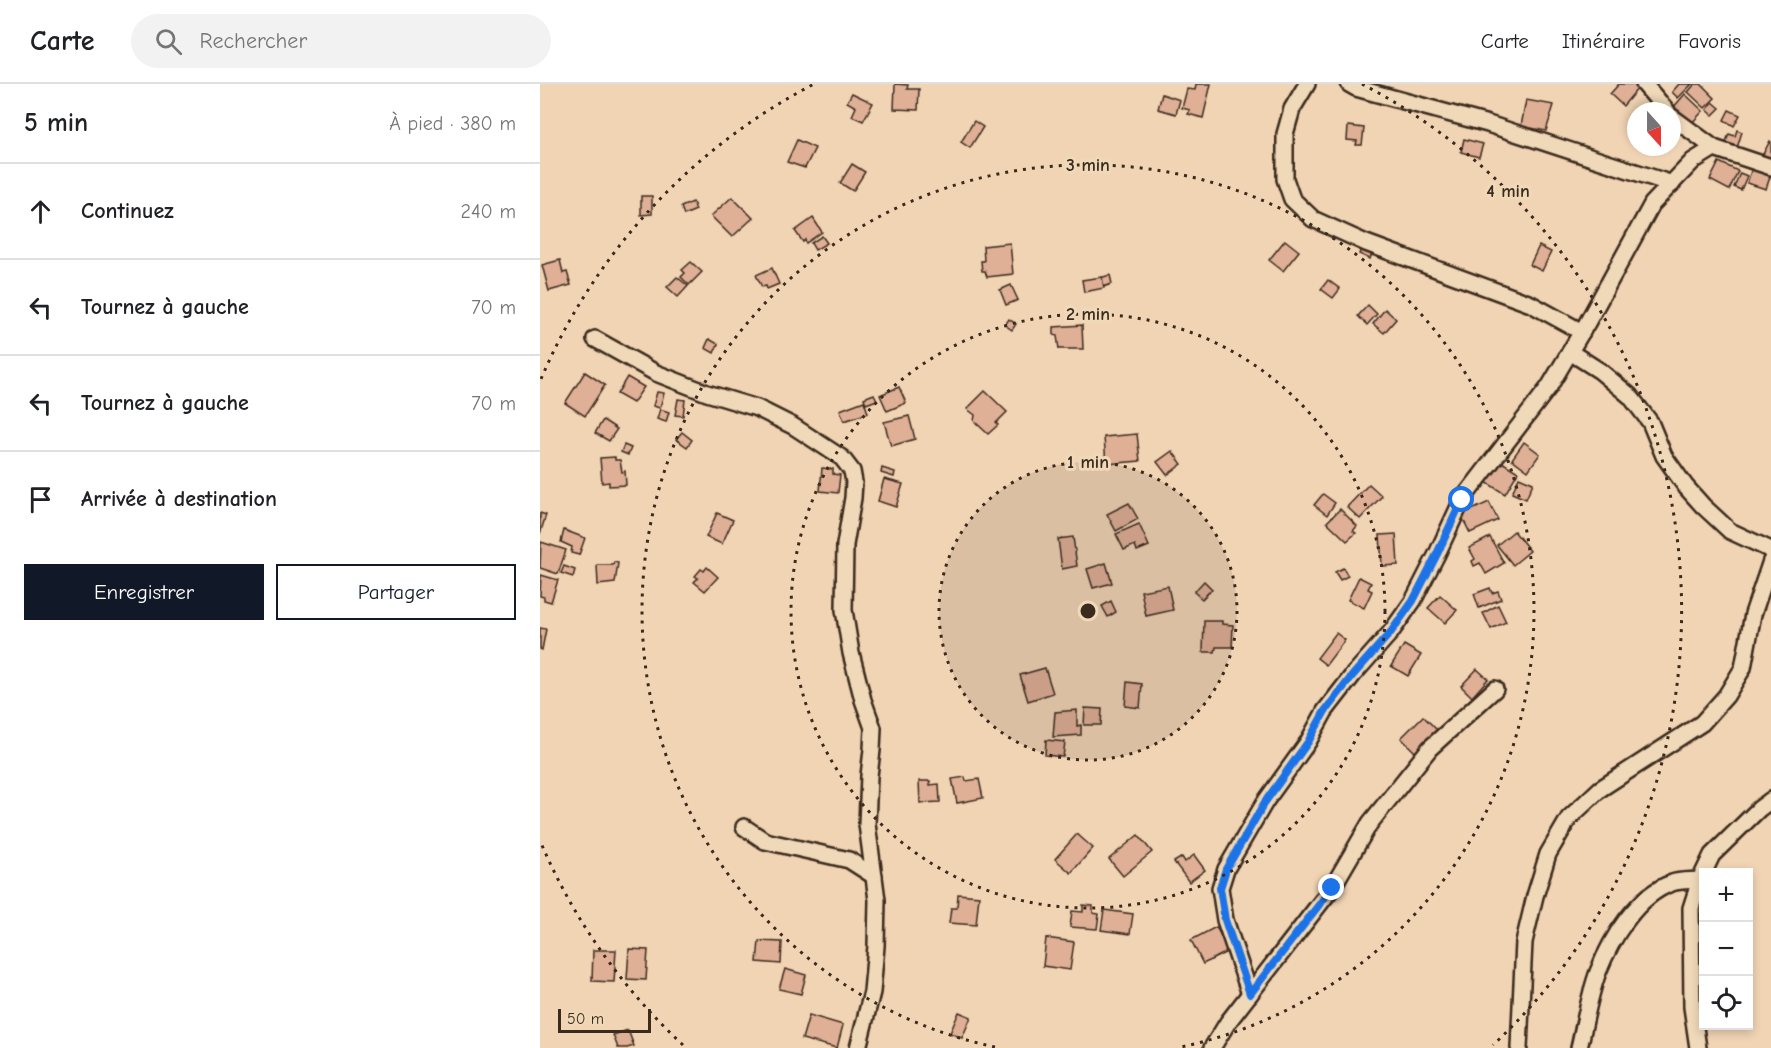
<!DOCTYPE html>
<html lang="fr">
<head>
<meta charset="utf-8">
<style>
  :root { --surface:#fff; --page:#f2f2f2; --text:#202124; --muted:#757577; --line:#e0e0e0; --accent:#111827 }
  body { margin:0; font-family:"Comic Neue",sans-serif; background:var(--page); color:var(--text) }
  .controls { position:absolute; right:18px; bottom:18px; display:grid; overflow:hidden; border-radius:0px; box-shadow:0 3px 9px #0003 }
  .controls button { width:54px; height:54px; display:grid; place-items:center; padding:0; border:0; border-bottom:2px solid var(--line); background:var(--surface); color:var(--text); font:30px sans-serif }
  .compass { position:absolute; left:1087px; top:18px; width:54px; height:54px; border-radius:50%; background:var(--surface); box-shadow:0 3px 9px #0003; rotate:159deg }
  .scale { position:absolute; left:18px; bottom:15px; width:93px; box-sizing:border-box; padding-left:6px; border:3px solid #3b2a1e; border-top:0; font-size:16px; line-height:21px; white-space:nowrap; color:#3b2a1e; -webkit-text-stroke:4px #f0d9b8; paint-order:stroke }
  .stop { position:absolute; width:18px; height:18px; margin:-14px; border:4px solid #1a73e8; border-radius:50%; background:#fff }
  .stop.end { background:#1a73e8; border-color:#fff; box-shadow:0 2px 6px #0008 }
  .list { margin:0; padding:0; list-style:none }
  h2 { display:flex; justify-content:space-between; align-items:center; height:78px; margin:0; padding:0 24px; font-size:26px }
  h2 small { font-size:20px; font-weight:400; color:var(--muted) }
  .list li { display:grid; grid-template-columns:39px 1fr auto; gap:18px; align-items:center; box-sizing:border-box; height:96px; padding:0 24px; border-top:2px solid var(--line) }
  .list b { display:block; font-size:22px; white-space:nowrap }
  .list em { font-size:20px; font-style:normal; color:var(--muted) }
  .actions { display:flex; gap:12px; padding:18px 24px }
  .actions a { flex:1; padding:14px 0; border:2px solid var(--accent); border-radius:0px; text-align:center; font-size:21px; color:var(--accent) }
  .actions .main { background:var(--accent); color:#fff }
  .icon { flex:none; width:33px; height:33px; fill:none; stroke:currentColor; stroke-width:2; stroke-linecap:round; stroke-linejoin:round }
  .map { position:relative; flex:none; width:1231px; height:964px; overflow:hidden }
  header { display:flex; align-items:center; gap:36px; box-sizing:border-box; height:84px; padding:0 30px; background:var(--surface); border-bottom:2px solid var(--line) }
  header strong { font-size:28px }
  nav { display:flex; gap:33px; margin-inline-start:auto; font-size:21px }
  .search { width:420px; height:54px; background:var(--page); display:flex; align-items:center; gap:15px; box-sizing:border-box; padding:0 21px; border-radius:33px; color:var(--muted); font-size:22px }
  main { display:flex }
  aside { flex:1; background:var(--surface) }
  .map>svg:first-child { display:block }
</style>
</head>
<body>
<header>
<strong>Carte</strong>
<div class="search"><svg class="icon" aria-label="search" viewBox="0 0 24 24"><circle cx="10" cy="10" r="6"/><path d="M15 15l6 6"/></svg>Rechercher</div>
<nav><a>Carte</a><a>Itinéraire</a><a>Favoris</a></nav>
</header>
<main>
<aside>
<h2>5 min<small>À pied · 380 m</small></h2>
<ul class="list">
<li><svg class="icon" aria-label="ahead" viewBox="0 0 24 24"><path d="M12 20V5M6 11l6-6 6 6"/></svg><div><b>Continuez</b></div><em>240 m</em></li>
<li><svg class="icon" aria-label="left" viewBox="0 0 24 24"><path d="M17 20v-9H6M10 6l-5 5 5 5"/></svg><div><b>Tournez à gauche</b></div><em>70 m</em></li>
<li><svg class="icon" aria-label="left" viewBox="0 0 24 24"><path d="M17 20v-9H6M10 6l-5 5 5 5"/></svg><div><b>Tournez à gauche</b></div><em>70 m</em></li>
<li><svg class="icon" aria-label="arrive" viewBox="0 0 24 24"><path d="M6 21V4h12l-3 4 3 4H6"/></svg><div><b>Arrivée à destination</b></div></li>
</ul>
<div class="actions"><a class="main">Enregistrer</a><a>Partager</a></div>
</aside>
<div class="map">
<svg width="1231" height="964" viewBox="0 0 1231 964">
  <rect width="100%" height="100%" fill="#f1d4b4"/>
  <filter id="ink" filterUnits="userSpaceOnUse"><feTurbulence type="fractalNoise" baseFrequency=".0167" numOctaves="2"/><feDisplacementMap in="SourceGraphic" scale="12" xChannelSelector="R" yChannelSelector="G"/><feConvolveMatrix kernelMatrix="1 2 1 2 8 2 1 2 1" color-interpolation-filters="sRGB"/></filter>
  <g filter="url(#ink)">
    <g fill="#dfaf96" stroke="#3b2a1e" stroke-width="1.5">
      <path d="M355 0 368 1 367 5H379L378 26 354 25Z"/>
      <path d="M656 0H671L663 34 648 30 650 26 642 24 647 5 655 6Z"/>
      <path d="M1079 0H1093L1098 4 1083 22 1070 10Z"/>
      <path d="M1139 0H1152L1138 14 1132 8Z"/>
      <path d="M1155 0H1161L1175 14 1165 24 1148 8Z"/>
      <path d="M312 9 333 19 323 37 312 32 316 23 307 18Z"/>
      <path d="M622 10 640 16 636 30 618 25Z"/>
      <path d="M1145 10 1163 27 1150 41 1132 25Z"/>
      <path d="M986 16 1014 21 1006 47 981 42Z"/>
      <path d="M1112 16 1118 21 1113 27H1101Z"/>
      <path d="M1173 18 1180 24 1173 31 1167 26Z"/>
      <path d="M1189 26 1200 31 1194 42 1184 36Z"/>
      <path d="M434 37 443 43 430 64 421 58Z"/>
      <path d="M808 42 824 44 822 61H816L817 57 807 56Z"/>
      <path d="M1197 46 1202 48 1197 64 1185 60 1189 50 1195 52Z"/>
      <path d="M924 55 943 60 939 73 921 68Z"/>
      <path d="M257 56 275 64 265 84 247 78Z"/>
      <path d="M1230 57 1231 58V77L1222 72Z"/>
      <path d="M1179 78 1198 87 1189 106 1170 96Z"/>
      <path d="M312 80 325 88 313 107 300 99Z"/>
      <path d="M1212 84 1231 90 1226 105 1207 99Z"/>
      <path d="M1200 89 1207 92 1201 106 1194 103Z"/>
      <path d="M101 112H112V130L101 131Z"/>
      <path d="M192 113 213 134 192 153 171 132Z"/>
      <path d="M153 118 156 126 144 131 141 123Z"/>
      <path d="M273 134 282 148 266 159 265 156 263 158 255 147Z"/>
      <path d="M282 152 287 159 275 166 271 159Z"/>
      <path d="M745 156 759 167 743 187 729 176Z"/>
      <path d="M470 159 473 190 447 193 445 187H442L441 177H444L443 162Z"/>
      <path d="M823 162 833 167 830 175 819 170Z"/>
      <path d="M999 162 1011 168 1002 187 990 181Z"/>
      <path d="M20 176 23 189 27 188 31 201 9 207 2 181Z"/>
      <path d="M151 178 162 188 149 201 141 193 145 189 142 186Z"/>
      <path d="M232 184 239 200 227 205 226 202 222 203 216 191Z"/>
      <path d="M570 191 572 200 563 203 560 194Z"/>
      <path d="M137 193 148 202 138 213 127 203Z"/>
      <path d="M562 193 564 204 544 208 542 196Z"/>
      <path d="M788 196 800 205 793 214 781 205Z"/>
      <path d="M471 201 478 216 466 221 460 206Z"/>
      <path d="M828 221 837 230 827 241 818 232Z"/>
      <path d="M845 225 856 235 844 249 833 240Z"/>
      <path d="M469 235 476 240 472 246 465 241Z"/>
      <path d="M542 241 543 265H519L517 252 514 251V243Z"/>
      <path d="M169 255 178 260 174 269 165 264Z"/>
      <path d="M45 288 65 301 45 332 25 319Z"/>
      <path d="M87 293 104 303 93 319 77 310Z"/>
      <path d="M359 303 366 319 347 327 340 311Z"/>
      <path d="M445 307 467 328 456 339 458 341 448 350 434 337 435 331 427 325Z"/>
      <path d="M117 308 124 309 120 324 113 322Z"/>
      <path d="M334 310 337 316 326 320 324 314Z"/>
      <path d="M138 315 145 316 143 332 135 331Z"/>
      <path d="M324 317 328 329 304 337 300 326Z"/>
      <path d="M120 325 129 328 126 338 117 335Z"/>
      <path d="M369 332 375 355 351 362 344 338Z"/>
      <path d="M63 336 77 345 69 357 55 349Z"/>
      <path d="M142 348 152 356 147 363 136 355Z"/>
      <path d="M597 350 600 377 566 380 564 353Z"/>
      <path d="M984 358 1000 370 988 387 972 375Z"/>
      <path d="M84 361 91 364 88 371 81 368Z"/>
      <path d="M632 367 642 380 627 391 617 378Z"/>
      <path d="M75 373V376H80L82 388 85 387 86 401 69 402V398L62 399 60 374Z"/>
      <path d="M957 375 978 388 965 410 944 397Z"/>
      <path d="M282 384 293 385V390L300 391 298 409 280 407Z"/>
      <path d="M342 384 355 388 354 393 341 389Z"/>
      <path d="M979 393 993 399 986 415 972 409Z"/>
      <path d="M344 395 363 400 356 423 338 417Z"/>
      <path d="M829 400 842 412 820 435 807 423Z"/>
      <path d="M783 410 795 419 787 431 774 421Z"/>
      <path d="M949 418 958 436 930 449 921 431Z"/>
      <path d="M589 419 598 435 576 447 567 430Z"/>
      <path d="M800 425 817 442 813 447 816 449 807 457 787 438Z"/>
      <path d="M0 429 6 431 0 450Z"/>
      <path d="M177 429 193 436 182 460 166 453Z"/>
      <path d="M599 440 609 462 597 467 595 461 584 466 576 450Z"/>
      <path d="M24 446 45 454 39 471 31 469 32 463 21 458Z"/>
      <path d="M974 447 990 467 973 481 957 461Z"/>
      <path d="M856 450 858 481 842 482 840 451Z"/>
      <path d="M533 453 537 482 522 485 518 455Z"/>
      <path d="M950 453 964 479 946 490 940 479 934 482 932 477 935 475 929 464Z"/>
      <path d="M1 458 26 466 18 490 0 484Z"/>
      <path d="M74 478 78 479 75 499 58 501 57 481H73Z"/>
      <path d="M566 479 572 499 553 504 547 485Z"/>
      <path d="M24 482 35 486 33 493 21 489Z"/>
      <path d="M167 483 178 493 165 507 154 498 158 494 155 492 161 485 164 487Z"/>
      <path d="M803 484 808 492 800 496 795 488Z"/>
      <path d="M1 491 18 496 11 518 4 516V513L0 512Z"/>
      <path d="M819 493 831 499 828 505 832 507 824 524 808 516Z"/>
      <path d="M664 497 672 505 662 515 654 508Z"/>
      <path d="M628 502 633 526 606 532 601 507Z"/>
      <path d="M950 504 952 509 958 507 961 515 939 524 934 510Z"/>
      <path d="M900 511 917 526 905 539 888 524Z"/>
      <path d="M571 517 576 528 568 533 562 522Z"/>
      <path d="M958 521 966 538 951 545 943 529Z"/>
      <path d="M664 537H682V540L693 541 692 563H676L675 568H663Z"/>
      <path d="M0 544 6 545 2 566 0 565Z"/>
      <path d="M796 549 805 556 786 581 777 574Z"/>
      <path d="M864 561 881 571 868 592 851 582Z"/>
      <path d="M505 584 513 609 488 617 480 591Z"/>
      <path d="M937 585 948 595 932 613 921 602Z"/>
      <path d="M587 598 602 600 600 624 585 622Z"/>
      <path d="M545 624 562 625 561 641H544Z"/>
      <path d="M537 626V642L541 641V651L513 653 515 628Z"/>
      <path d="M883 632 901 650 879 672 861 654Z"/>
      <path d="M506 656 525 658 523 673 505 671Z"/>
      <path d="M425 693 426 697 439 695 443 714 417 719 412 695Z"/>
      <path d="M379 697H390V701L399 700 400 718 380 719Z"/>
      <path d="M537 750 553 764 531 789 515 775Z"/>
      <path d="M598 751 612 768 583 792 569 775Z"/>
      <path d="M654 771 665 786 649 798 634 778 642 773 645 778Z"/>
      <path d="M418 810 439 812 436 841 409 839 411 824H417Z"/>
      <path d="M543 821 553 822V829L559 830 557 845 530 843 532 827 543 828Z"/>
      <path d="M564 826 593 830 590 850 561 846Z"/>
      <path d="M676 843 689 867 663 880 651 856Z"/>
      <path d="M506 854 534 858 530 886 503 882Z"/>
      <path d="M219 857 242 858 241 880 217 878Z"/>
      <path d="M89 865 108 866 106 896 87 895Z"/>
      <path d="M53 866H76L74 898 52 897Z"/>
      <path d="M245 885 266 891 261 910 239 905Z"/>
      <path d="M419 928 431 933 422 954 410 949Z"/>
      <path d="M269 931 303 941 297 964 262 955Z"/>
      <path d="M88 946 94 962 87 964H78L73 951Z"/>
    </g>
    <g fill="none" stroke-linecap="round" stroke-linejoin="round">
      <defs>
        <g id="street">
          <path d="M767 0 752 25 745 50V95L752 115 773 135 826 159 991 220 1042 248"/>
          <path d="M809 0 816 4 948 40 1132 100"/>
          <path d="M1104 0 1127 27"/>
          <path d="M1132 33 1174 64"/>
          <path d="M55 255 116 289 167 309 217 324 253 342 302 374 312 387 314 398 313 414 305 461 304 526 311 569 323 616 333 644 332 666 329 692 327 740 337 816 336 862 332 908 318 964"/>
          <path d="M1030 268 1060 287 1090 312 1110 338 1124 372 1146 403 1163 422 1190 447 1231 466"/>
          <path d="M204 743 225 757 309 776 334 792"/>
          <path d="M710 910 685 836 680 804 686 785 725 718 768 658 785 627 813 591 851 548 873 517 897 470 922 416 1009 303 1047 239 1112 120 1153 77 1174 64 1231 83"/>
          <path d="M672 964 688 938 792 804 830 739 890 664 955 605"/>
          <path d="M979 964 984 858 995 812 1008 770 1029 734 1060 705 1162 639 1186 612 1203 584 1213 530 1231 477"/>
          <path d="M1039 964C1045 939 1049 912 1058 888 1071 855 1097 811 1132 799 1140 796 1151 797 1160 796"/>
          <path d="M1158 964 1152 923 1151 824 1160 796 1172 771 1219 725 1231 716"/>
        </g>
      </defs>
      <use href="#street" stroke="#3b2a1e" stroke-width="20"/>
      <use href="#street" stroke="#f0d9b8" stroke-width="15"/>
    </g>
  </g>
  <g fill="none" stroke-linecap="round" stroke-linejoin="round" filter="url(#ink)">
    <path stroke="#1a73e8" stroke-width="8" d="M792 804 710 910 685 836 680 804 686 785 725 718 768 658 785 627 813 591 851 548 873 517 897 470 922 416"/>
  </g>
  <circle cx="548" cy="527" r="149" fill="#3b2a1e" fill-opacity=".12"/>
  <g fill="none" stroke="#3b2a1e" stroke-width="3" stroke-dasharray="3 6">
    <circle cx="548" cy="527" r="149"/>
    <circle cx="548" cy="527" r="297"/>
    <path d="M455 963A446 446 0 1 1 641 963"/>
    <path d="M143 961A594 594 0 0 1 1 759M1 295A594 594 0 0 1 274 0M822 0A594 594 0 0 1 953 961"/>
  </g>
  <circle cx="548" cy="527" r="9" fill="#3b2a1e" stroke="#f0d9b8" stroke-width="3"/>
  <g font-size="18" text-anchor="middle" font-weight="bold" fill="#3b2a1e" stroke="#f0d9b8" stroke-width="6" stroke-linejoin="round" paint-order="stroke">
    <text x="548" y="87">3 min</text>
    <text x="968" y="113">4 min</text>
    <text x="548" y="236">2 min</text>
    <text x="548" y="384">1 min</text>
  </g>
</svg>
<div class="controls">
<button>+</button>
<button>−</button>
<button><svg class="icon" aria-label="locate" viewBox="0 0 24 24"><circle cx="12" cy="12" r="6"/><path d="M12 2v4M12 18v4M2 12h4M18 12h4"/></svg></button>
</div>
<svg class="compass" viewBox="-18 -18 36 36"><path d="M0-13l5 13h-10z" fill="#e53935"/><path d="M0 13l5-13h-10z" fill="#757577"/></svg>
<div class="scale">50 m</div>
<div class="stop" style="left:922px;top:416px"></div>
<div class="stop end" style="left:792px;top:804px"></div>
</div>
</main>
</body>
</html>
